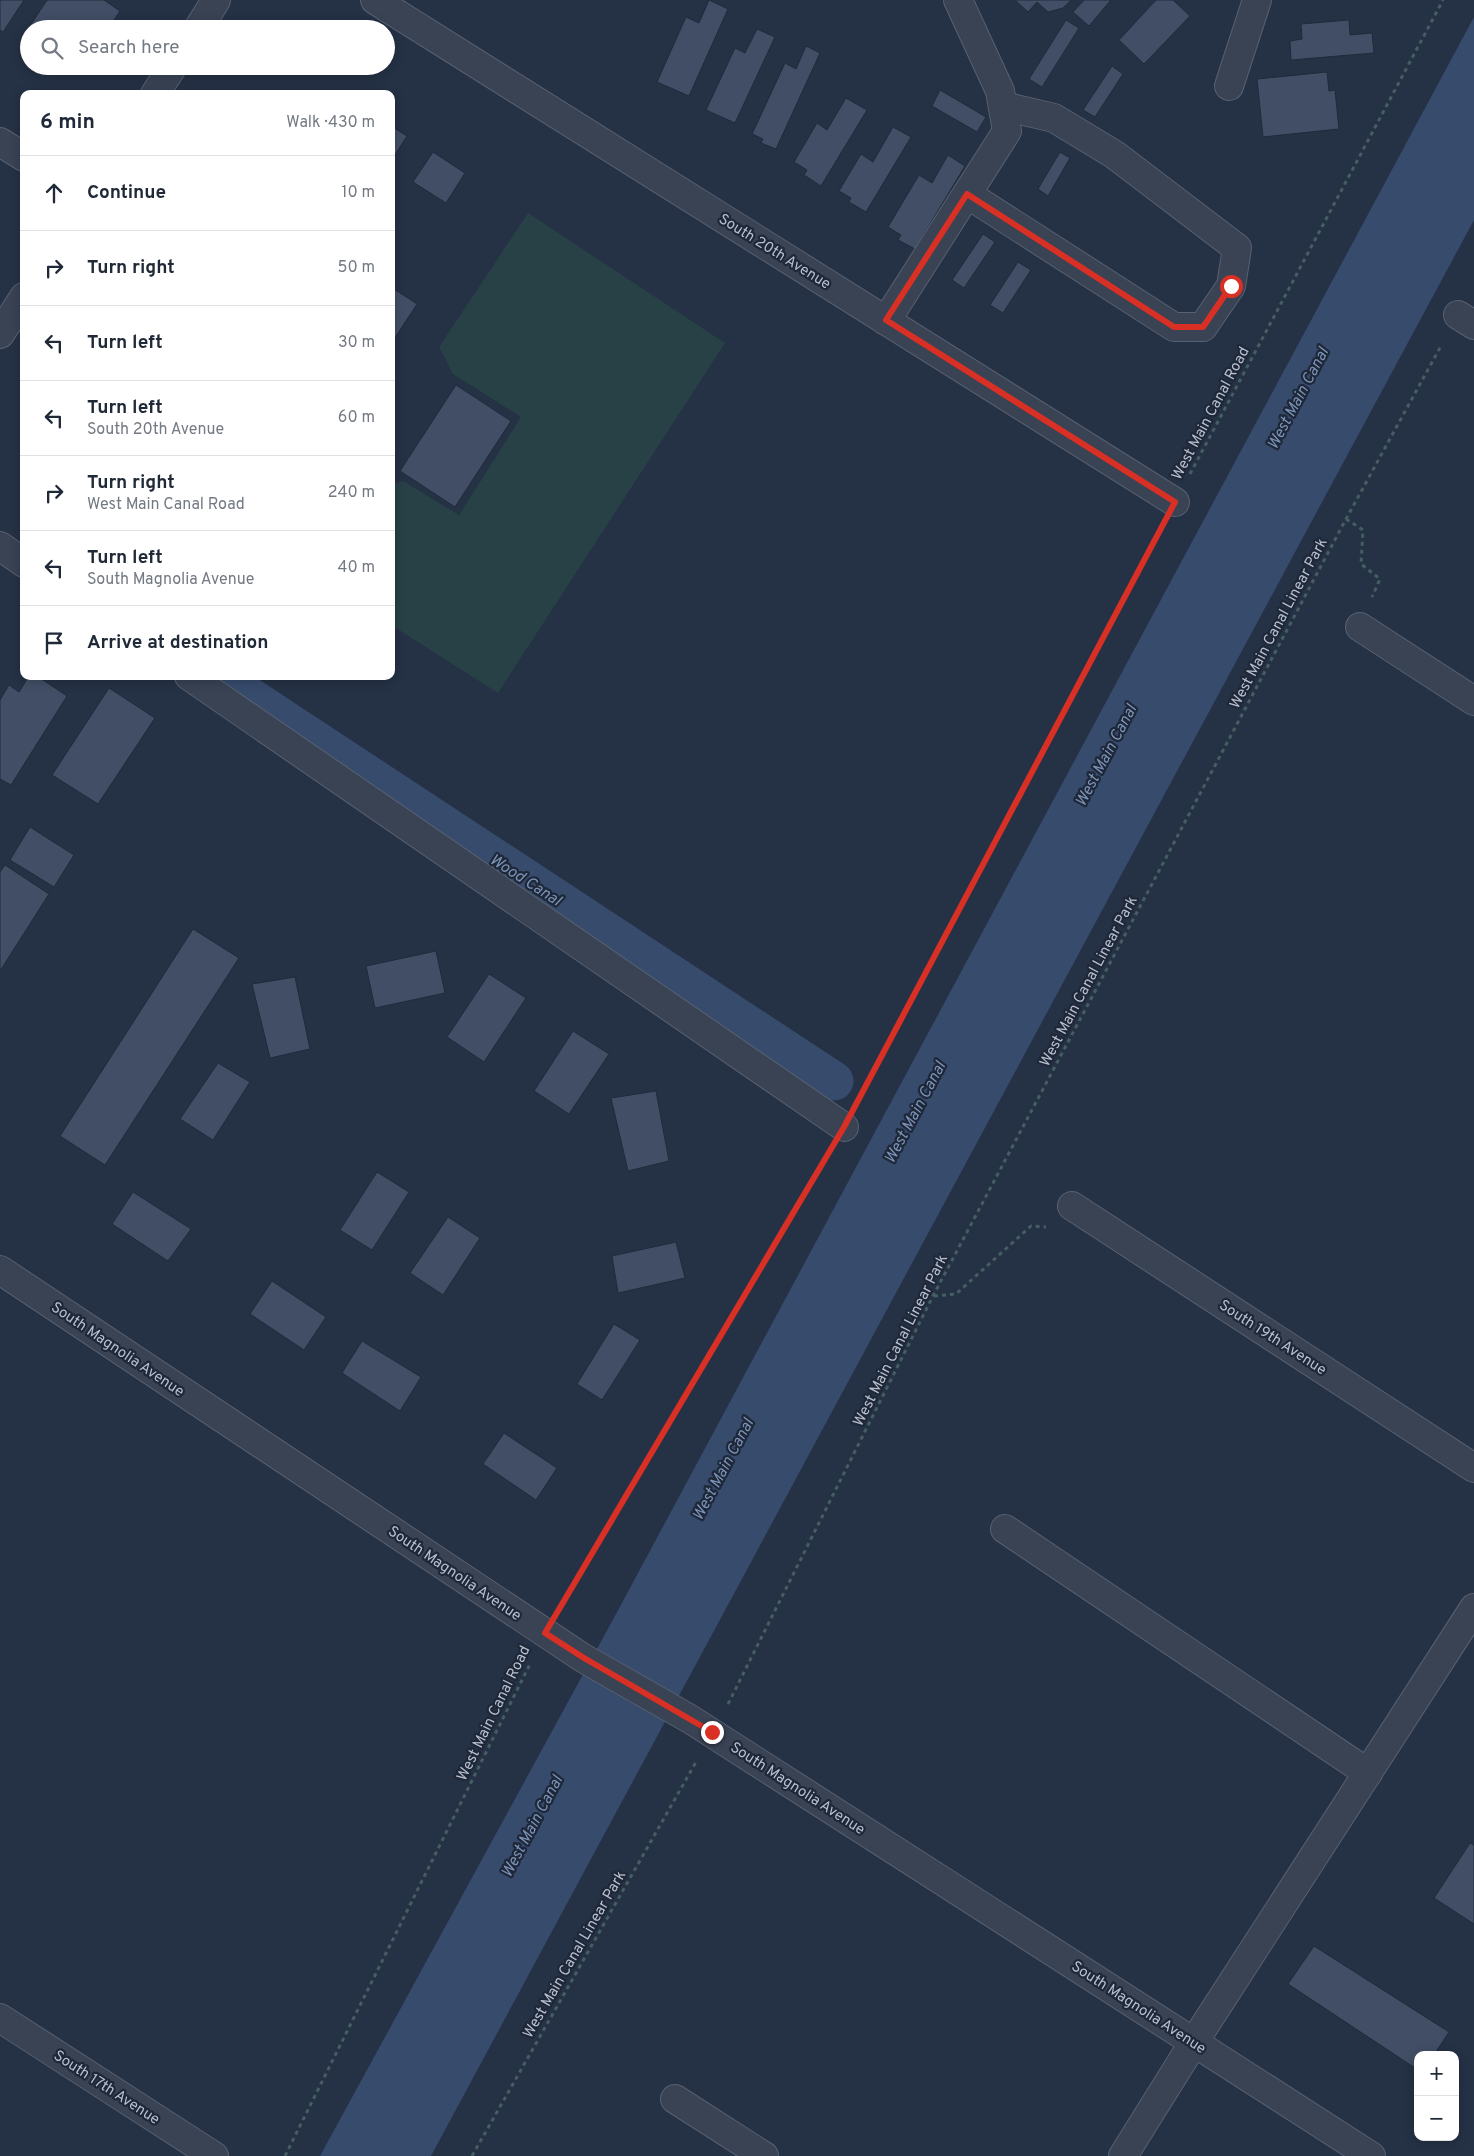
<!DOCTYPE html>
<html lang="en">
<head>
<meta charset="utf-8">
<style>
  :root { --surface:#fff; --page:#f6f6f7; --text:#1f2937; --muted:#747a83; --line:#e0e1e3 }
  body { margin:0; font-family:Overpass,sans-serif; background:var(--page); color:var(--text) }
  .controls { position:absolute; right:15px; bottom:15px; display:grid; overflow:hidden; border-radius:10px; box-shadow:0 2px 12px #0003 }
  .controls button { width:45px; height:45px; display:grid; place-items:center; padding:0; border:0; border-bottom:1px solid var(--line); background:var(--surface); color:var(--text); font:25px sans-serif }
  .stop { position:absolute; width:15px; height:15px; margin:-11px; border:4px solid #d93025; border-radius:50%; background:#fff }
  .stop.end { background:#d93025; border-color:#fff; box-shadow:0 1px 5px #0008 }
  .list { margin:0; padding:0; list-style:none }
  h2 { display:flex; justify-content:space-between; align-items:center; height:65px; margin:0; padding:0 20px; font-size:21px }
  h2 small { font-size:16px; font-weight:400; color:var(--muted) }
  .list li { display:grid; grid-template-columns:32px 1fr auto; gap:15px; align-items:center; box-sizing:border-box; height:75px; padding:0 20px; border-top:1px solid var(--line) }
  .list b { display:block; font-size:19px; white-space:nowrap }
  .list p { margin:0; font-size:16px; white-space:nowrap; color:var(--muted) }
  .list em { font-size:16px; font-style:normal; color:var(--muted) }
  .icon { flex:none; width:28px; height:28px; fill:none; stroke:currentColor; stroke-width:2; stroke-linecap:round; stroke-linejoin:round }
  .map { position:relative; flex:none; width:1474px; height:2156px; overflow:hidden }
  .search { position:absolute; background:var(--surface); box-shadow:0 2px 12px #0003; left:20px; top:20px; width:375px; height:55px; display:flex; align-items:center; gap:12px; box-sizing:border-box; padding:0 18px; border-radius:28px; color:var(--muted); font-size:19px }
  .panel { position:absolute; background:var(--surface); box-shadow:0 2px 12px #0003; left:20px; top:90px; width:375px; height:590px; border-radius:10px }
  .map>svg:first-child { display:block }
</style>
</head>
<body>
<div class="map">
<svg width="1474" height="2156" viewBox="0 0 1474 2156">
  <rect width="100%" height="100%" fill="#253145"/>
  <path fill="#274146" d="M528 213 725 343 498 693 391 625V484L403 481 459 515 521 417 453 374 439 347Z"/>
  <path fill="#374b6d" d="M1474 17V220L431 2156H320L616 1614Z"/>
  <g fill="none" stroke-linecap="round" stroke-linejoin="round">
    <path stroke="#374b6d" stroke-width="39" d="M218 676 834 1081"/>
  </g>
  <g fill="#414e65" stroke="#202a3b">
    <path d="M0 0H24L3 32 0 30Z"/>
    <path d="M47 0H104L120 11 108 29H29V38L24 35Z"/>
    <path d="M709 0 728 9 689 96 657 82 686 17 699 23Z"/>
    <path d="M1015 0H1071L1063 8 1048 12 1037 2 1028 12Z"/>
    <path d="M1084 0H1111L1089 26 1073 12Z"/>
    <path d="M1156 0H1173L1190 16 1144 64 1119 40Z"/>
    <path d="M1066 20 1079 28 1042 87 1029 79Z"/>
    <path d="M1349 20 1350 35 1372 33 1374 53 1291 60 1290 41 1302 39 1301 24Z"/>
    <path d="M757 29 775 37 735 123 706 110 735 48 745 53Z"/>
    <path d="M806 46 820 53 776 149 761 143 763 139 752 134 785 63 796 69Z"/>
    <path d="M1112 66 1123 74 1095 117 1083 110Z"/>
    <path d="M1327 72 1329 91 1335 90 1339 129 1263 137 1257 79Z"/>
    <path d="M940 90 986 117 977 132 932 106Z"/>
    <path d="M846 98 867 110 821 186 804 175 807 170 794 162 817 123 827 130Z"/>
    <path d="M391 126 407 136 391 161Z"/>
    <path d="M893 127 911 137 866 212 849 202 851 198 839 191 861 154 873 162Z"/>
    <path d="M433 152 465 173 446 203 413 182Z"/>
    <path d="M1060 152 1070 158 1048 196 1038 189Z"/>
    <path d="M948 155 965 166 915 249 898 240 901 235 888 227 919 175 932 183Z"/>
    <path d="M983 234 995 242 964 288 952 280Z"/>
    <path d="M1018 262 1031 270 1003 313 990 305Z"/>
    <path d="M391 287 417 304 391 344Z"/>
    <path d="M456 385 511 421 455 507 400 471Z"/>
    <path d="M29 676H37L67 696 11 785 0 779V700L9 685 19 692Z"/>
    <path d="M109 688 155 718 98 804 52 775Z"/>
    <path d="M30 827 74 855 54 887 10 860Z"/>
    <path d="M5 865 49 894 0 971V872Z"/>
    <path d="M193 929 239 958 105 1165 60 1136Z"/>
    <path d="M436 951 445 993 375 1008 366 966Z"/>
    <path d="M489 974 526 998 484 1062 447 1037Z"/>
    <path d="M295 977 310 1049 270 1058 252 984Z"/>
    <path d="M573 1031 609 1054 569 1114 534 1091Z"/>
    <path d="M218 1063 250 1082 213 1140 180 1119Z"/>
    <path d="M656 1091 669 1161 628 1171 611 1098Z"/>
    <path d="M377 1172 409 1192 372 1250 340 1230Z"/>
    <path d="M133 1192 191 1229 168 1261 112 1224Z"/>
    <path d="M448 1217 480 1238 443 1295 410 1273Z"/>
    <path d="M676 1242 685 1278 618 1293 612 1256Z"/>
    <path d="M272 1281 326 1317 304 1350 250 1314Z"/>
    <path d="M614 1324 640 1340 602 1400 577 1384Z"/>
    <path d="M362 1341 421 1377 400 1411 342 1373Z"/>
    <path d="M504 1433 557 1468 536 1500 483 1464Z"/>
    <path d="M1470 1843 1474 1845V1924L1434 1898Z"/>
    <path d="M1314 1946 1449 2032 1434 2055H1418V2070L1288 1984Z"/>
  </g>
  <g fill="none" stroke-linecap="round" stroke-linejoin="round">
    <defs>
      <g id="minor">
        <path d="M375 0 1175 502"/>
        <path d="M198 29 216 0"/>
        <path d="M1229 86 1257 0"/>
        <path d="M155 94 173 66"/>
        <path d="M0 142 24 157"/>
        <path d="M967 194 1174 327H1203L1231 286 1237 248 1115 155 1054 118 1003 106"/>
        <path d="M1458 315 1474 325"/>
        <path d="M886 321 1007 131 1000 91 958 0"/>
        <path d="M0 334 24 297"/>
        <path d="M0 546 24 563"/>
        <path d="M1360 627 1474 701"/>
        <path d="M189 676 844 1127"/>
        <path d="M1072 1206 1474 1468"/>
        <path d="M0 1270 583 1658 690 1719 1371 2156"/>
        <path d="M1005 1529 1368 1773"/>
        <path d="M0 2018 214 2156"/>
        <path d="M675 2099 764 2156"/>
        <path d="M1123 2156 1194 2042 1474 1608"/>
      </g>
    </defs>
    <use href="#minor" stroke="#586171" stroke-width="30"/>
    <g stroke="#455e62" stroke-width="3" stroke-dasharray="4 4" stroke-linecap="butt">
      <path d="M1190 474 1443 0"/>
      <path d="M1346 519 1363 530 1361 564 1380 579 1372 597"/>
      <path d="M860 1097 1160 530"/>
      <path d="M934 1296 956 1294 1031 1226 1046 1227"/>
      <path d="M562 1604 828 1155"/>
      <path d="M728 1704 933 1296 1346 519 1442 344"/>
      <path d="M285 2156 531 1662"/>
      <path d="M472 2156 696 1762"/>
    </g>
    <use href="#minor" stroke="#394354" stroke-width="28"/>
  </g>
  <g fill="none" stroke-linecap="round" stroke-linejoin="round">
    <path stroke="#d93025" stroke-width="6" d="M712 1732 584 1658 545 1633 844 1127 1175 502 886 320 967 194 1174 327H1203L1231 286"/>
  </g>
  <g text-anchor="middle" stroke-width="4.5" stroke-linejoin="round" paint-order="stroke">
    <g font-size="15" fill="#b7bfce" stroke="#1e2839">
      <text transform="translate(775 251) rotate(32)" y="5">South 20th Avenue</text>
      <text transform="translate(1210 413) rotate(-62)" y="5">West Main Canal Road</text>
      <text transform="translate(1278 623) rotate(-62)" y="5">West Main Canal Linear Park</text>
      <text transform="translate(1088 981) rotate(-62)" y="5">West Main Canal Linear Park</text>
      <text transform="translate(1273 1337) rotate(33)" y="5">South 19th Avenue</text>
      <text transform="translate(900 1340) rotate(-63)" y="5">West Main Canal Linear Park</text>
      <text transform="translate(118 1349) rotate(34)" y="5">South Magnolia Avenue</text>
      <text transform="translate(455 1573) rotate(34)" y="5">South Magnolia Avenue</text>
      <text transform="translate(493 1713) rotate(-64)" y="5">West Main Canal Road</text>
      <text transform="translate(798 1788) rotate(33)" y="5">South Magnolia Avenue</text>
      <text transform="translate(574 1954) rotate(-60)" y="5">West Main Canal Linear Park</text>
      <text transform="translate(1139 2007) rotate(33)" y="5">South Magnolia Avenue</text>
      <text transform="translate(107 2087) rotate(33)" y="5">South 17th Avenue</text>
    </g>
    <g font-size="16" font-style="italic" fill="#7c93b7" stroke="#1e2839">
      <text transform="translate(1297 398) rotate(-62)" y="6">West Main Canal</text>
      <text transform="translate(1105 755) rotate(-62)" y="6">West Main Canal</text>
      <text transform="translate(526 879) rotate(33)" y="6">Wood Canal</text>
      <text transform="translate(914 1112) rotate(-62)" y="6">West Main Canal</text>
      <text transform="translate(722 1469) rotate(-62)" y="6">West Main Canal</text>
      <text transform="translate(531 1826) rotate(-62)" y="6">West Main Canal</text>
    </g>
  </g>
</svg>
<div class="controls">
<button>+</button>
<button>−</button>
</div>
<div class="stop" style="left:1231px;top:286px"></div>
<div class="stop end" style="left:712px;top:1732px"></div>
<div class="search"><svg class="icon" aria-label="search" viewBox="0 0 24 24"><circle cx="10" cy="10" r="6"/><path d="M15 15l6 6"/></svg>Search here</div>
<section class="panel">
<h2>6 min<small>Walk · 430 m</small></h2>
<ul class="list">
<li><svg class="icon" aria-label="ahead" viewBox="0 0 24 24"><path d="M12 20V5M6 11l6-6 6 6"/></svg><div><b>Continue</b></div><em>10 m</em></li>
<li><svg class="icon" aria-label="right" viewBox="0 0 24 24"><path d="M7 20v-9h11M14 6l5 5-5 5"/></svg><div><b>Turn right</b></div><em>50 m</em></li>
<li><svg class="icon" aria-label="left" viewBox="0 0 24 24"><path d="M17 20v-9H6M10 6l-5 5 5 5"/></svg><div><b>Turn left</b></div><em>30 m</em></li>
<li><svg class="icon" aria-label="left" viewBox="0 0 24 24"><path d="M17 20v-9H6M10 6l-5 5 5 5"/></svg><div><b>Turn left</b><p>South 20th Avenue</p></div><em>60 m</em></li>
<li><svg class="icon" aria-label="right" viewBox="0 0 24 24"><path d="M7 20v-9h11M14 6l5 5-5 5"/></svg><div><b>Turn right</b><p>West Main Canal Road</p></div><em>240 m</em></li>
<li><svg class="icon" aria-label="left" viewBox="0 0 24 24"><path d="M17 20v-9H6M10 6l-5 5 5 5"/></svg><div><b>Turn left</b><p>South Magnolia Avenue</p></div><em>40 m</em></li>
<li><svg class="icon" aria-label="arrive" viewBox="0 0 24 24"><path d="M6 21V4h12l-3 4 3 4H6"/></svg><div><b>Arrive at destination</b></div></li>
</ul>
</section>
</div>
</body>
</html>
